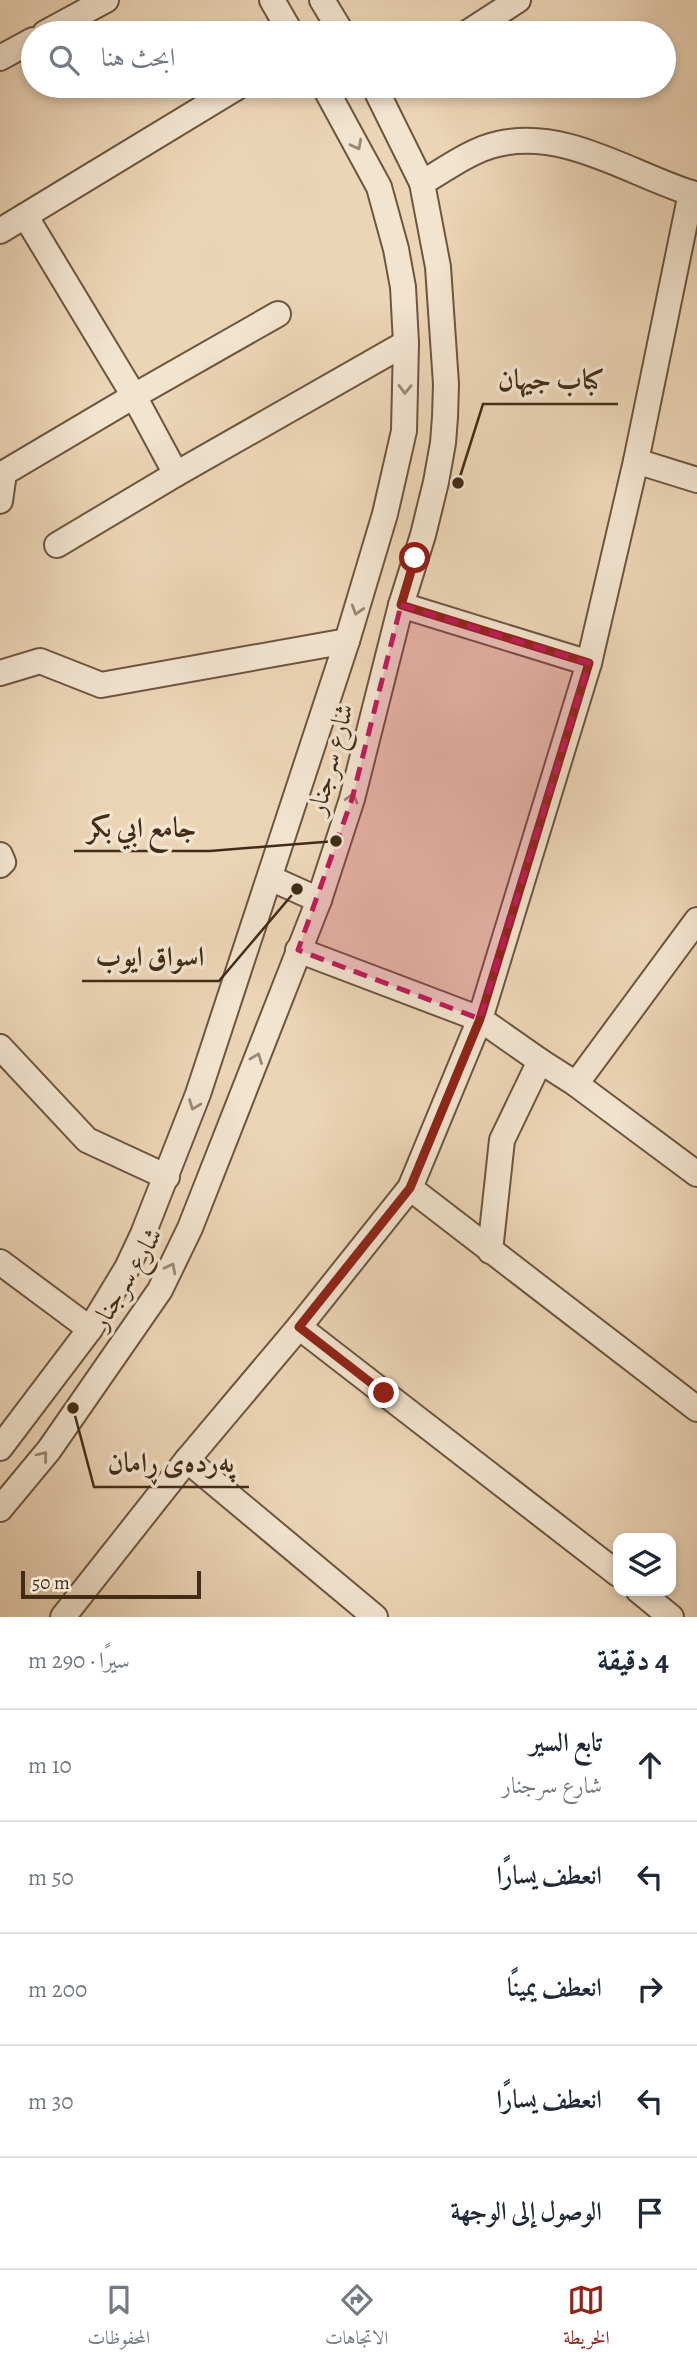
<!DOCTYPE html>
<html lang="ar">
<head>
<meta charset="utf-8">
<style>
  :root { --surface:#fff; --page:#f6f6f7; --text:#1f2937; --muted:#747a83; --line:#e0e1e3; --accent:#8f2418 }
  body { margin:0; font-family:Alegreya,Amiri,serif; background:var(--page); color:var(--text); direction:rtl }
  .controls { position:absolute; right:21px; bottom:21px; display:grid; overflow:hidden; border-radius:14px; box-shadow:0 4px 10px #0003 }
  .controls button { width:63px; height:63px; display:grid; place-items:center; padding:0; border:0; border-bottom:2px solid var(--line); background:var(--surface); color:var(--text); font:35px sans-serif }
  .scale { position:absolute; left:21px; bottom:18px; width:180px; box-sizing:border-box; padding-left:7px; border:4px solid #422c17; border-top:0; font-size:19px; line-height:24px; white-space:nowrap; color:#422c17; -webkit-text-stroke:5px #f3e4d0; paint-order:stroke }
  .stop { position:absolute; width:21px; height:21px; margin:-16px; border:5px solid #8f2418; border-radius:50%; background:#fff }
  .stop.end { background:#8f2418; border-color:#fff; box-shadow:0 2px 7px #0008 }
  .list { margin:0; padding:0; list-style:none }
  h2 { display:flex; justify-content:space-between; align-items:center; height:91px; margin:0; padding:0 28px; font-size:30px }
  h2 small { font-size:23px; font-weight:400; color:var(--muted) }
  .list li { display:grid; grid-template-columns:46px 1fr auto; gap:21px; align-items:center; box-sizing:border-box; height:112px; padding:0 28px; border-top:2px solid var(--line) }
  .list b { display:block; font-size:26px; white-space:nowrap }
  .list p { margin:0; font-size:23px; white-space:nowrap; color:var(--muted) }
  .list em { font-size:23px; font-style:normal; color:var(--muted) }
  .icon { flex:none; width:38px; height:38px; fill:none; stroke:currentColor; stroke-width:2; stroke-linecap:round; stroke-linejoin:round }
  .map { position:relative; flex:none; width:697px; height:1617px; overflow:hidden; direction:ltr }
  .search { position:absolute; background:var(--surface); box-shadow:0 4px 10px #0003; left:21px; right:21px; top:21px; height:77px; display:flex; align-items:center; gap:18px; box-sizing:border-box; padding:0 24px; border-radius:38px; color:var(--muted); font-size:26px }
  .sheet { height:651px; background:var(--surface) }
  nav { display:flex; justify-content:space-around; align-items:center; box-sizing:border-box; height:98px; border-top:2px solid var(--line); background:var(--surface); font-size:19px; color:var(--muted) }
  nav a { display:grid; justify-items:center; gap:4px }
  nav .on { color:var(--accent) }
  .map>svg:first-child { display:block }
</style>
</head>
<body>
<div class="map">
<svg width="697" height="1617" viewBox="0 0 697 1617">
  <rect width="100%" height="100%" fill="#ecd5b7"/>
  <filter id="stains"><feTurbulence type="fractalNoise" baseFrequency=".00286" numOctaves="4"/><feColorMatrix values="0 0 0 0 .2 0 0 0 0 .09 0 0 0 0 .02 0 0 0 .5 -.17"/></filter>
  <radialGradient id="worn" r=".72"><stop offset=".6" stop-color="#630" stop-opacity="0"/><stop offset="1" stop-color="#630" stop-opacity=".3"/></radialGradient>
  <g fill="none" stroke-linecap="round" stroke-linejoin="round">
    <defs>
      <g id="minor">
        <path d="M272 0 291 33"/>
        <path d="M322 0 342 33"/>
        <path d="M45 33 106 0"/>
        <path d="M467 33 518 0"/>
        <path d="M0 58 33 40"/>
        <path d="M422 183C444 170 473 149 498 144 567 128 633 176 697 195"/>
        <path d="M26 217 134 396 176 474"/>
        <path d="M0 231 239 86"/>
        <path d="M636 461 697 480"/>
        <path d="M0 501 4 473 134 396 278 314"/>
        <path d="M57 545 176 474 406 343"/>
        <path d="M401 605 589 663"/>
        <path d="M0 673 40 661 101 685 347 641"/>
        <path d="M0 855 3 862 0 865"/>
        <path d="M270 878 319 900"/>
        <path d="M298 950 480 1019 540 1061"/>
        <path d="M0 1047 87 1140 167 1177"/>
        <path d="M576 1084 697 1174"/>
        <path d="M410 1188 697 1409"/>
        <path d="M490 1251 502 1140 540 1061 576 1084 697 920"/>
        <path d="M0 1262 90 1329"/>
        <path d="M299 1327 618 1574"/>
        <path d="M0 1448 90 1329 127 1268 143 1234 198 1094 347 641 385 514 404 431 406 343 403 287 396 249 379 187 324 86"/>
        <path d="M187 1460 375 1617"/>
        <path d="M0 1509 49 1450 160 1290 190 1228 319 900 352 799 401 605 423 535 436 482 443 443 445 417 446 384 438 267 422 183 374 86"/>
        <path d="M639 1591 671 1617"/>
        <path d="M63 1617 187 1460 299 1327 410 1188 480 1019 589 663 636 461 691 193"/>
      </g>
    </defs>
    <use href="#minor" stroke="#6c563f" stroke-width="28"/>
    <use href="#minor" stroke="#f3e4d0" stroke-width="24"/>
  </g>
  <defs><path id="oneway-chevron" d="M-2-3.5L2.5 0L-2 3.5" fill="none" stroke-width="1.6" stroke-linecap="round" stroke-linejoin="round" transform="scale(1.75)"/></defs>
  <g stroke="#9a8874">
    <use href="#oneway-chevron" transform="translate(357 145) rotate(62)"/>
    <use href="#oneway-chevron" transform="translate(405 389) rotate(91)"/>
    <use href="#oneway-chevron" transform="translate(357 610) rotate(107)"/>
    <use href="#oneway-chevron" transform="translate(352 798) rotate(-74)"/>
    <use href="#oneway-chevron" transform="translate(257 1058) rotate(-69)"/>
    <use href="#oneway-chevron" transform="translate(194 1105) rotate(111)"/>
    <use href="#oneway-chevron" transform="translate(171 1268) rotate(-63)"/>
    <use href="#oneway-chevron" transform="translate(43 1456) rotate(-51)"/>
  </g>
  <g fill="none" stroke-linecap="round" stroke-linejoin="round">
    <path stroke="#8f2418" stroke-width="9" d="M384 1393 299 1327 410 1188 480 1019 589 663 401 605 415 558"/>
  </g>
  <path fill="#c2185b" fill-opacity="0.2" stroke="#c2185b" stroke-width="5" stroke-dasharray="14 9" stroke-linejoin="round" d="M401 605 589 663 480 1019 298 950 352 799Z"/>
  <g text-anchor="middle" stroke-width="7" stroke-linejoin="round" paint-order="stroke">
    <g font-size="26" fill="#422c17" stroke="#f3e4d0">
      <text transform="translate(330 759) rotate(-75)" y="9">شارع سرجنار</text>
      <text transform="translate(126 1278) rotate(-59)" y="9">شارع سرجنار</text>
    </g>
  </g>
  <path fill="none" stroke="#422c17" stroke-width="2.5" d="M458 483L483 404H618M336 841L210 851H74M297 889L219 981H82M73 1408L94 1487H249"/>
  <g fill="#422c17" stroke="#f3e4d0" stroke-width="2.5">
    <circle cx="458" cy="483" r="7"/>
    <circle cx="336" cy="841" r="7"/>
    <circle cx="297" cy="889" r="7"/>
    <circle cx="73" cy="1408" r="7"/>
  </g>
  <g font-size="28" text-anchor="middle" font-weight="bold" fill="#422c17" stroke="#f3e4d0" stroke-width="7" stroke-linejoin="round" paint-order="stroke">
    <text x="551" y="389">كباب جيهان</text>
    <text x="142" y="837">جامع ابي بكر</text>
    <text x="150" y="966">اسواق ايوب</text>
    <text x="171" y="1472">پەردەی ڕامان</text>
  </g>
  <rect width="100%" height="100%" filter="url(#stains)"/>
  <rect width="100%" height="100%" fill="url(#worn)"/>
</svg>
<div class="controls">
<button><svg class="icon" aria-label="layers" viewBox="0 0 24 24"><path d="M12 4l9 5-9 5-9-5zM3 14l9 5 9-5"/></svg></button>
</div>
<div class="scale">50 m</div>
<div class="stop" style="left:415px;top:558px"></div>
<div class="stop end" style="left:384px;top:1393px"></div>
<div class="search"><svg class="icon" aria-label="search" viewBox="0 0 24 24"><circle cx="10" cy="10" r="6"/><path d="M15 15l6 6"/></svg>ابحث هنا</div>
</div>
<section class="sheet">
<h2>4 دقيقة<small>سيرًا · 290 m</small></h2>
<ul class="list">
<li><svg class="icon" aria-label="ahead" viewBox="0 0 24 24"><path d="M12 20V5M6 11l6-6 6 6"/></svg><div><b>تابع السير</b><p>شارع سرجنار</p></div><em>10 m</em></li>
<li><svg class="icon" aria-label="left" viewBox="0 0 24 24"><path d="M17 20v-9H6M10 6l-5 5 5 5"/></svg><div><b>انعطف يسارًا</b></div><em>50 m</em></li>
<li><svg class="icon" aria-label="right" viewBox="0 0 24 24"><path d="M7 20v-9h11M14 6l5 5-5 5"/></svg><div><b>انعطف يمينًا</b></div><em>200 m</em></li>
<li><svg class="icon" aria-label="left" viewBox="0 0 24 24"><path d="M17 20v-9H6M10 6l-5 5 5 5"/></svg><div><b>انعطف يسارًا</b></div><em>30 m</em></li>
<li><svg class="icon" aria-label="arrive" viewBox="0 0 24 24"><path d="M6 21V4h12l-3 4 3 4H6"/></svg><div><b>الوصول إلى الوجهة</b></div></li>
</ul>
</section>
<nav>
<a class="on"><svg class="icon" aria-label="map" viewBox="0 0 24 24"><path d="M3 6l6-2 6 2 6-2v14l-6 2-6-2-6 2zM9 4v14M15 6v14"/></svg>الخريطة</a>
<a><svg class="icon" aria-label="directions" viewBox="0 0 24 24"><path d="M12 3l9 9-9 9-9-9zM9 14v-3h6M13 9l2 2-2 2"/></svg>الاتجاهات</a>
<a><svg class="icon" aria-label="saved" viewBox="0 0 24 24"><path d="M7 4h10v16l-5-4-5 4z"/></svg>المحفوظات</a>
</nav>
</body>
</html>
